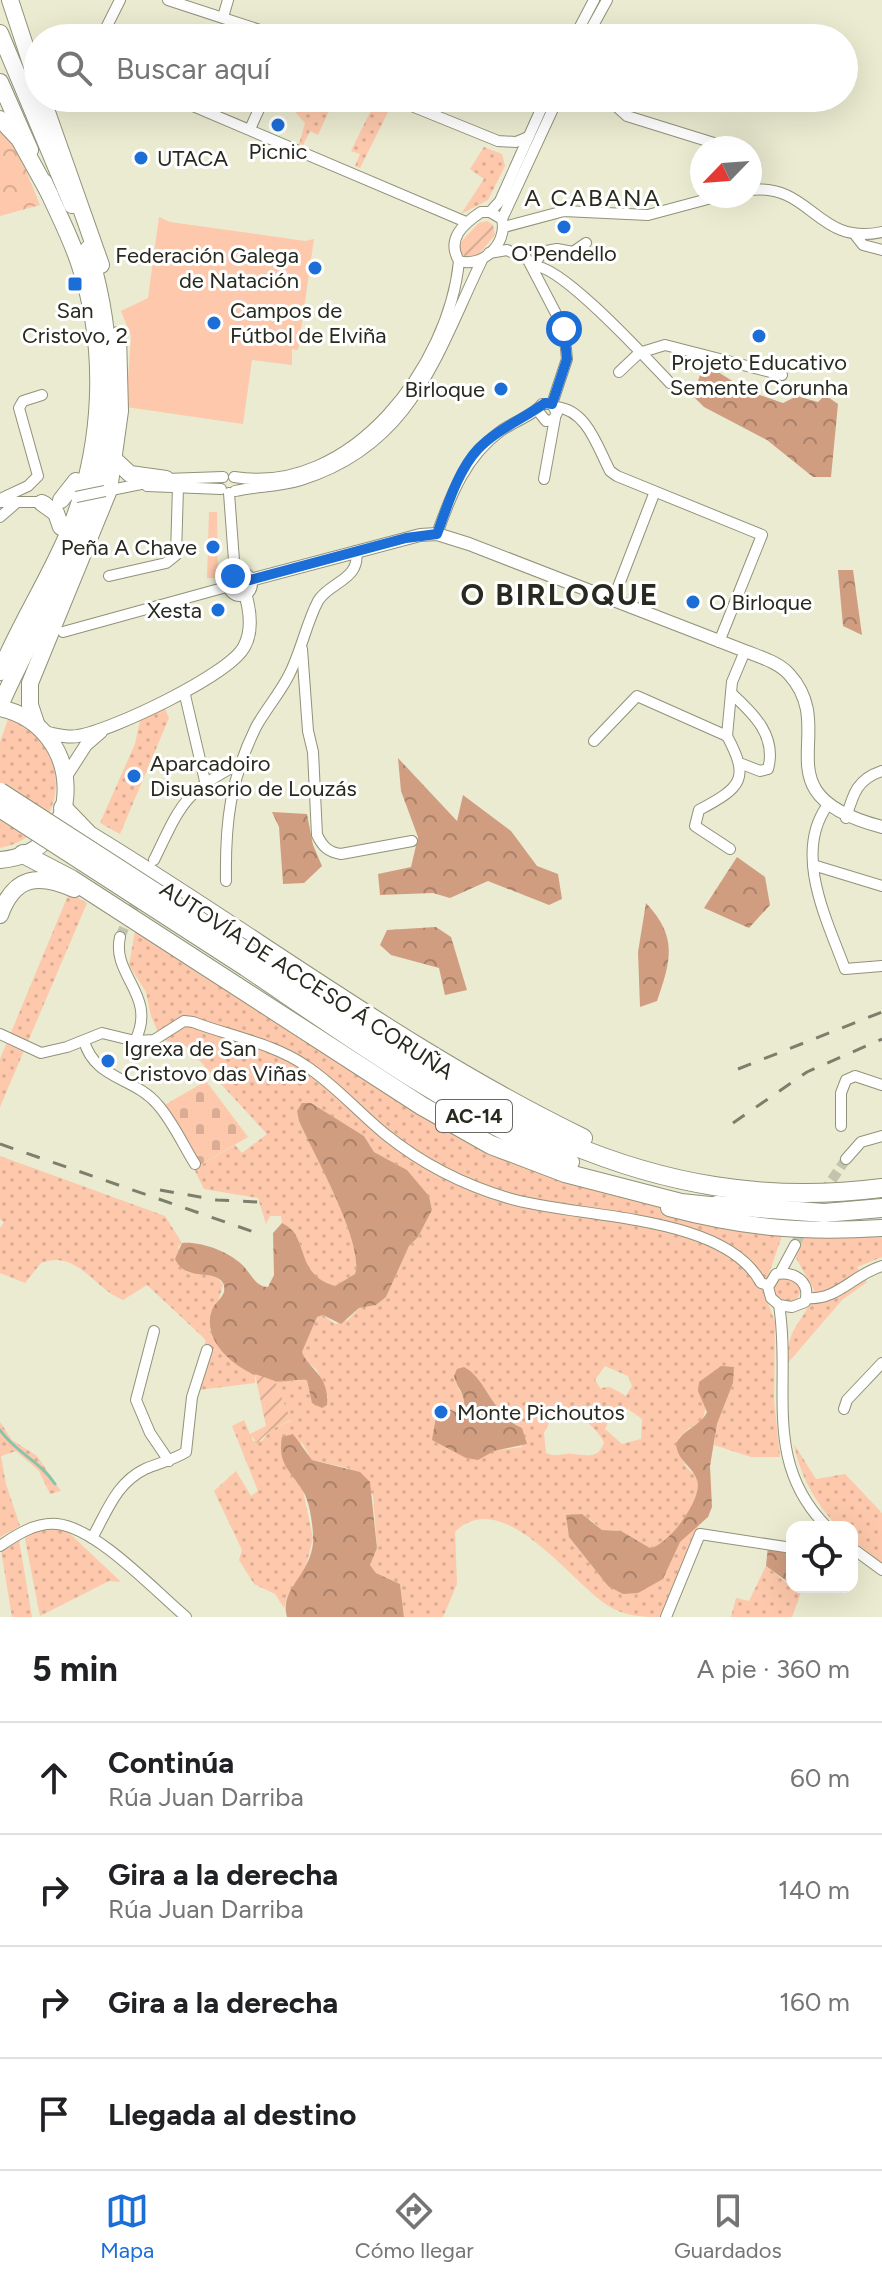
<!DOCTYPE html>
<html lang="es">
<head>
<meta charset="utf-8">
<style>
  :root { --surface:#fff; --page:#f2f2f2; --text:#202124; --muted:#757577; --line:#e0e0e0; --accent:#1b6dd7 }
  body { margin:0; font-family:Figtree,sans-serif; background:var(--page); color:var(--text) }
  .controls { position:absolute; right:24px; bottom:24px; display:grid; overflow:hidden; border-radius:16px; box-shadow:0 8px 32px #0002 }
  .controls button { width:72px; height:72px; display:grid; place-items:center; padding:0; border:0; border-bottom:2px solid var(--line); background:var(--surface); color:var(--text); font:40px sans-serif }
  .compass { position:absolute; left:690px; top:136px; width:72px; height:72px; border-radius:50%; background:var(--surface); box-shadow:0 8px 32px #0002; rotate:245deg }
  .stop { position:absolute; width:24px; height:24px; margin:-18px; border:6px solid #1b6dd7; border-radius:50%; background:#fff }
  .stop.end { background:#1b6dd7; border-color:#fff; box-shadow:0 2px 8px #0008 }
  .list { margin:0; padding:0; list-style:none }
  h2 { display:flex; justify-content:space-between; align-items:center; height:104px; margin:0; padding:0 32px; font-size:34px }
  h2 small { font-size:26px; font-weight:400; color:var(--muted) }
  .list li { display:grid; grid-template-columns:52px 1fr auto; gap:24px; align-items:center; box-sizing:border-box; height:112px; padding:0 32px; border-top:2px solid var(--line) }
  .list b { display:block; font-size:30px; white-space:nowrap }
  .list p { margin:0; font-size:26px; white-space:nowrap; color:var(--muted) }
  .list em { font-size:26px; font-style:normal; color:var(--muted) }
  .icon { flex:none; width:44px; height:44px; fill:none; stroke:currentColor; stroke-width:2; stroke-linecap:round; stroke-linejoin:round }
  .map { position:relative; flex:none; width:882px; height:1617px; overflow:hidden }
  .search { position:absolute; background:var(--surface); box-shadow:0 8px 32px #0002; left:24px; right:24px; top:24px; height:88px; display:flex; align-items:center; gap:20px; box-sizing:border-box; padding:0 28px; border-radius:44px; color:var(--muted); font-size:30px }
  .sheet { height:552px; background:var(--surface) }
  nav { display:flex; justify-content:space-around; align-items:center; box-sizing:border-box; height:112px; border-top:2px solid var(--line); background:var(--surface); font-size:22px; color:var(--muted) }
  nav a { display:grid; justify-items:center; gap:4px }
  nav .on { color:var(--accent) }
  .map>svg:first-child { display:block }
</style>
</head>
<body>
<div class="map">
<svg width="882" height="1617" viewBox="0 0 882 1617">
  <defs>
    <pattern id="grass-dots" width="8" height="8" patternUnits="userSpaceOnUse" patternTransform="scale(2)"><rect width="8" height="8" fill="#fdc8ab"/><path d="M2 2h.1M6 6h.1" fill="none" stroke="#d9ac93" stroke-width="1.8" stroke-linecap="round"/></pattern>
    <pattern id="forest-crowns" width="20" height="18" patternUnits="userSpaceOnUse" patternTransform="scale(2)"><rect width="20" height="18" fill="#d09d81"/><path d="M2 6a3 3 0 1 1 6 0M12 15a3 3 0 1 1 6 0" fill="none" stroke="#a98069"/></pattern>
    <pattern id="cemetery-stones" width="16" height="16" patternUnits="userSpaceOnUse" patternTransform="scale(2)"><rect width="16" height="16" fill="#fdc8ab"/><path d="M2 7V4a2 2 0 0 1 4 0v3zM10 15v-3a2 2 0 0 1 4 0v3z" fill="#d9ac93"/></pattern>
    <pattern id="park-crowns" width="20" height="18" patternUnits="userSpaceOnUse" patternTransform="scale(2)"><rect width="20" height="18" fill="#fdc8ab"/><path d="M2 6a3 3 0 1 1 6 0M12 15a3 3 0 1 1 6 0" fill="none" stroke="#d9ac93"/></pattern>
    <pattern id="garden-furrows" width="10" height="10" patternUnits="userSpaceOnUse" patternTransform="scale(2)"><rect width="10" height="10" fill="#fdc8ab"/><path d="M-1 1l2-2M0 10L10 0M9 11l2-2" fill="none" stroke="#d9ac93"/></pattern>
  </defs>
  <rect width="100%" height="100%" fill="#eaebd0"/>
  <g fill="url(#grass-dots)" fill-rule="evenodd">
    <path d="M302 98H335L318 135 310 131 303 145 299 144 305 123 296 113Z"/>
    <path d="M374 104 389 110 360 168 355 166 360 154 351 151Z"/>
    <path d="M484 147 502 154 505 166 488 200 461 214 484 179 470 169Z"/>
    <path d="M165 709 169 718 120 834 100 823 135 744 140 721Z"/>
    <path d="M8 719C75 744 71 833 0 848V742Z"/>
    <path d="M69 893 87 903 0 1107V1059Z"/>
    <path d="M135 931 469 1143 595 1190 722 1225 782 1236 763 1290 775 1322 774 1400 780 1457H751L714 1445 717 1424 733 1383 706 1406 702 1423 689 1428 679 1438C680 1445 680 1456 684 1463 687 1471 698 1473 698 1484 699 1504 671 1545 650 1548L621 1531 602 1530 590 1519 569 1537 608 1586 663 1579 680 1542 700 1522 660 1617C641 1617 624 1616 607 1605 571 1582 502 1484 455 1532L457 1584 443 1617H404L400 1584 376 1573 370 1565 377 1548 373 1495 348 1468 312 1460 301 1441 303 1491 313 1538 304 1574 287 1597 284 1608 275 1594 254 1584 239 1560 242 1550 214 1491 236 1471 251 1496 258 1491 232 1426 244 1420 253 1441H262L271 1429 291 1421 275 1381 307 1380 311 1397 328 1398 317 1370 303 1358 302 1352 317 1317 323 1315 335 1324 348 1320 359 1308 376 1305 386 1297 409 1246 418 1237 432 1210 429 1196 407 1170 374 1152 364 1136 311 1103 302 1104 297 1111 299 1121C313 1152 365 1244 355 1274L334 1287C293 1274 311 1236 282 1223L281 1216H270L266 1224 258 1198 204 1189 194 1169 235 1145 242 1153 267 1134 186 1046 161 1039 151 1016 146 992 129 965ZM605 1366 628 1376 632 1386 626 1396 610 1387 600 1388 595 1380ZM457 1387 522 1428V1447L494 1451 436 1432 437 1411 447 1408 460 1414C469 1404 464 1397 457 1387ZM628 1409 642 1419 641 1439 622 1444 605 1429 612 1414ZM565 1412C581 1414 596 1428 604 1442 598 1460 588 1455 572 1454 562 1453 557 1458 546 1453L544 1433 554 1413Z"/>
    <path d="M0 1156 165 1216 182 1243 178 1247 187 1272 217 1277 223 1285 210 1330 226 1355 255 1374V1383L190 1391 206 1340 147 1285 123 1300C93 1288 77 1249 41 1263L25 1283 0 1273V1228L4 1222 0 1219Z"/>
    <path d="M882 1235V1257L857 1267 867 1282 842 1300 787 1364C787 1322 806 1324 814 1290L796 1258 802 1237Z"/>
    <circle cx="787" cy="1290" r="13"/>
    <path d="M0 1422 12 1440 37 1456 61 1491 50 1494 39 1471 16 1451 1 1456 6 1484 20 1526 0 1537Z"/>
    <path d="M794 1444 816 1479 845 1474 882 1513V1563L852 1540V1527H838C815 1502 801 1478 794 1444Z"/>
    <path d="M46 1528 65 1529 121 1582 109 1581 40 1616 25 1539 26 1535Z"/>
    <path d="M19 1540 32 1617H12L1 1550Z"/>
    <path d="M766 1566 792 1587H803L792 1617H731L736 1598 749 1601Z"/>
  </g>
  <g fill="url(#forest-crowns)">
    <path d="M704 363 748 391 783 403 797 396 818 402 825 395 838 404 831 477H813L767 440 704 407 693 396Z"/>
    <path d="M838 570H853L862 635 843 626Z"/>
    <path d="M398 758 457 821 463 795 511 831 537 866 558 874 562 899 549 905 488 881 450 898 433 893 380 895 378 874 411 867 418 837 401 791Z"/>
    <path d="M272 812 307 814 313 845 322 866 304 883 283 884 279 827Z"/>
    <path d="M737 857 765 877 770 905 749 928 704 908Z"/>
    <path d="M646 903C678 937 671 960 657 1001L640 1007 638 952Z"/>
    <path d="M436 927 451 937 467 990 445 995 439 968 391 955 380 945 387 930Z"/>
    <path d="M302 1103H311L364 1136 374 1152 407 1170 429 1196 432 1210 418 1237 409 1246 386 1297 376 1305 359 1308 341 1324 323 1315 317 1317 302 1352C307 1368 330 1375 327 1405L322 1408 312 1403 307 1380C294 1379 282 1384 269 1380 241 1373 200 1344 212 1310 215 1301 229 1295 223 1283 215 1268 186 1283 175 1259L182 1243C200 1241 226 1251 239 1262 250 1270 254 1287 268 1287L274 1275 273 1233 282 1223C311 1236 293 1274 335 1286L355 1274C365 1244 313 1153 299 1121L297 1111Z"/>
    <path d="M721 1366 734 1367 733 1383 717 1424 710 1466 712 1507 708 1517 680 1542 663 1579 638 1593 623 1594 608 1586 569 1537 566 1515 582 1514 602 1530 621 1531 650 1548C668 1546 704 1498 697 1480 692 1465 678 1462 676 1444 684 1428 700 1427 707 1412L698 1391 699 1382Z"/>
    <path d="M464 1367C486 1378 492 1415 522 1428L527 1444 494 1451 478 1460 466 1458 432 1440 437 1411 447 1408 460 1414C471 1401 458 1390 454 1376L457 1369Z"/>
    <path d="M293 1434 312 1460 360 1472 370 1482 377 1548 370 1565 376 1573 400 1584 404 1617H287C279 1589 310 1576 313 1543 314 1531 310 1503 304 1493 292 1471 277 1466 282 1437Z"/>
    <path d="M774 1541 792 1543V1585L766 1566 768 1546Z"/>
  </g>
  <path fill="url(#cemetery-stones)" d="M206 1081 248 1137 200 1165 163 1106Z"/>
  <path fill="url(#park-crowns)" d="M0 127 21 158 40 205 0 216Z"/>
  <g fill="url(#garden-furrows)">
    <path d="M487 221 493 225 495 235 478 255 467 258 459 252V244L479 223Z"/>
    <path d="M255 1374 275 1381 291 1420 272 1429 257 1443 250 1434 266 1426Z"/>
  </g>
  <g fill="#fdc8ab">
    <path d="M159 217 170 222 305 241 314 239 298 350 292 349V365L252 360 243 424 126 407 131 336 121 311 148 298Z"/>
    <path d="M209 512H217L218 578H207Z"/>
  </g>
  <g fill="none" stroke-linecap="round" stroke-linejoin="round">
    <path stroke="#86c4ac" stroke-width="3" d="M0 1430C15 1452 40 1461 55 1484"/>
    <g stroke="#c3c4ad" stroke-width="10" stroke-dasharray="10 5" stroke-linecap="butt">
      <path d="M120 937 139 895"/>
      <path d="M795 1245 815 1205 846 1159"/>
    </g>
    <defs>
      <g id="minor">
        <path d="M168 0 284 38"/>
        <path d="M223 17 228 0"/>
        <path d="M101 38 120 0"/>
        <path d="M574 38 594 0"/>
        <path d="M586 38 607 0"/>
        <path d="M174 98 466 222"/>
        <path d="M392 98 498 141 516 142 528 137"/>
        <path d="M607 98 627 116 717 144V148"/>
        <path d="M250 129 264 98"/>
        <path d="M750 190C812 183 816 246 882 232"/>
        <path d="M481 212H490L502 219C508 244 482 268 459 261 446 239 463 224 481 212Z"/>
        <path d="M490 212 500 201 546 98"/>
        <path d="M502 219 558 98"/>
        <path d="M504 227 564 211 648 215 719 196"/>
        <path d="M856 236 863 245 882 250"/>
        <path d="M489 253 507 250 528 260 564 329 567 359 552 404"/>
        <path d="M536 253 557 249 573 252 586 243"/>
        <path d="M542 253 533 266C560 263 648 360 670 383"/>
        <path d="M619 372 639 353 665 345 782 375"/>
        <path d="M556 407C587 410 597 446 610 471L617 476 762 535 719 642"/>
        <path d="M234 477C352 496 449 365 459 261"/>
        <path d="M544 479 555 418"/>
        <path d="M147 486 221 489"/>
        <path d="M106 491 166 479 223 477"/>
        <path d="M235 491C257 486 279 487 301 480 413 445 436 355 482 260"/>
        <path d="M229 493 235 574"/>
        <path d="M0 499 28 486 38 476 19 408 23 401 42 395"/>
        <path d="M0 502H46"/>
        <path d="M0 517 15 504"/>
        <path d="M437 534C451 494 466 456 502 430 514 422 535 414 542 404H552L557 413 553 420 546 421 538 411"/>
        <path d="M109 576 166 563 176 555 178 487"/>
        <path d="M613 600 654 494"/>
        <path d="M63 632 230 586"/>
        <path d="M302 649 308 731 313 752 317 835C323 847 328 852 341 854L412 841"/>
        <path d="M184 691 205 781"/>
        <path d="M731 693C754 714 777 736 768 769L760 771 742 764"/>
        <path d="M727 736C750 779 742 787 699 810L695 826 730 849"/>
        <path d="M594 741 637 696 727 736 732 682 745 651"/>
        <path d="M827 806C793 854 827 920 845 969L882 966"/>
        <path d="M846 818C853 794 857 779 882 771"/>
        <path d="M154 860C181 805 183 792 241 763"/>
        <path d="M813 865 882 886"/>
        <path d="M226 881C225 823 230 780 256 727 266 709 280 693 289 675 301 652 306 624 318 601 329 582 361 580 356 551"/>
        <path d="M120 937C111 976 158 995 135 1041"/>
        <path d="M0 1034 41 1053 67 1047 102 1033 135 1041 154 1040 184 1021 193 1022C229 1036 273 1043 306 1066 335 1085 358 1112 385 1134 421 1163 464 1185 508 1198 578 1219 724 1213 761 1283L768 1285"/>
        <path d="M84 1041C95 1080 135 1077 158 1105 173 1122 183 1145 195 1164"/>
        <path d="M841 1126V1093L846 1080 855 1076 882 1085"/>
        <path d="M846 1159 861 1142 882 1136"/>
        <path d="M780 1273 795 1245"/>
        <path d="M807 1298C837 1301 854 1274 882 1266"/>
        <path d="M779 1305 792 1307 805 1302C811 1282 795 1271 776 1274L768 1287 771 1298 779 1305C792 1385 761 1461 827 1527"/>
        <path d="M154 1331 136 1400 150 1433 169 1461"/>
        <path d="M844 1409 847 1400 882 1363"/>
        <path d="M92 1538C107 1512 116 1483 145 1469 159 1463 173 1460 186 1452L192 1397 207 1350"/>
        <path d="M0 1546C16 1535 36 1522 57 1524 97 1528 154 1590 186 1617"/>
        <path d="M852 1548 882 1570"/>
        <path d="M666 1617 700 1534 792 1548"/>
      </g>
      <g id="tertiary">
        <circle cx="240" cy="584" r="11"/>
        <path d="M250 580 420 535 437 534 469 544 745 651C760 657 778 662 789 674 842 732 755 794 882 827"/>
        <path d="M48 733C58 735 68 738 78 736 111 731 229 675 244 647 253 631 250 610 245 593"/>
        <path d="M66 776 86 745 101 732"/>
      </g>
      <g id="primary">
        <path d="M0 33 72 205"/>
        <path d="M0 82 30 150"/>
        <path d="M115 460 130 474 166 479"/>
        <path d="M61 500 76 481"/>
        <path d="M42 503 56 513 61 527"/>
        <path d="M0 672C20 623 50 578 70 529 103 447 108 350 80 266 71 237 56 210 44 182"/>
        <path d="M0 706C24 649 59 595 80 536 115 442 118 344 88 249"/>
        <path d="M0 708C86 726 89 853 0 860"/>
        <path d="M36 723 30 705V683L109 490 120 411 118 335"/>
        <path d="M0 915C14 876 38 873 74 889"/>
      </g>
      <g id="trunk">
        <path d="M10 0 38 85"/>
        <path d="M42 98 101 265"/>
        <path d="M0 119 19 139 50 195"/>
        <path d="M669 1208C746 1228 803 1233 882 1228"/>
      </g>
      <g id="motorway">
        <path d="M63 808 89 835C254 935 409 1054 583 1138"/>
        <path d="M23 854 71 879 422 1106 491 1145 565 1173 681 1203 729 1208"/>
        <path d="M254 956C453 1089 627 1221 882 1188"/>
        <path d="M246 967C351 1038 453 1112 570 1162"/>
        <path d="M717 1205 824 1213 882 1208"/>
      </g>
    </defs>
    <use href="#minor" stroke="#91927a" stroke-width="12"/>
    <use href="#tertiary" stroke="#91927a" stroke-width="14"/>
    <use href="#primary" stroke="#91927a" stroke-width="18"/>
    <use href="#trunk" stroke="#91927a" stroke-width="18"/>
    <use href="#motorway" stroke="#91927a" stroke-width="20"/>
    <use href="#minor" stroke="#fff" stroke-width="10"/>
    <use href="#tertiary" stroke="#fff" stroke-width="12"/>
    <use href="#primary" stroke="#fff" stroke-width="16"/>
    <use href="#trunk" stroke="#fff" stroke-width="16"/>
    <use href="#motorway" stroke="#fff" stroke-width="18"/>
    <g stroke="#7d7e6c" stroke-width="3" stroke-dasharray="14 14" stroke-linecap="butt">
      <path d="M738 1069 882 1012"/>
      <path d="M733 1123 807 1072 882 1039"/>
      <path d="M0 1144 254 1232"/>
      <path d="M160 1190 217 1200 258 1202"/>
    </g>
    <defs>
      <path id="minor-bridge" d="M76 497 105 491"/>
      <g id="motorway-bridge">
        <path d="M0 792 254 956"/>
        <path d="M0 808 246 967"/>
      </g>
    </defs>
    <use href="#minor-bridge" stroke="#91927a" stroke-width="12" stroke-linecap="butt"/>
    <use href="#motorway-bridge" stroke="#91927a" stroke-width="20" stroke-linecap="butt"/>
    <use href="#minor-bridge" stroke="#fff" stroke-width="10"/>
    <use href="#motorway-bridge" stroke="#fff" stroke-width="18"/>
  </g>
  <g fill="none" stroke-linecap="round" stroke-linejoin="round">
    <path stroke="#1b6dd7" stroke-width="10" d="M233 576 241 573 250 580 406 538 437 534C447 507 458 470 478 449 497 429 525 418 545 403L552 404 567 359 564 329"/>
  </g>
  <g fill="#1b6dd7" stroke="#fff" stroke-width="3">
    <circle cx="278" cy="125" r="8"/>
    <circle cx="141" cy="158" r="8"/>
    <circle cx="564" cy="227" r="8"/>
    <circle cx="315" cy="268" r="8"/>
    <rect x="67" y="276" width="16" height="16" rx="4"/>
    <circle cx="214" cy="323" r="8"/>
    <circle cx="759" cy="336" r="8"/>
    <circle cx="501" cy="389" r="8"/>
    <circle cx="213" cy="547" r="8"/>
    <circle cx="693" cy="602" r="8"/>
    <circle cx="218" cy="610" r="8"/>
    <circle cx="134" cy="776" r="8"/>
    <circle cx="108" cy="1061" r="8"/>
    <circle cx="441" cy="1412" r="8"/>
  </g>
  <g text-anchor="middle" stroke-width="6" stroke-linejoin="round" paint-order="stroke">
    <rect fill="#fff" stroke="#686962" stroke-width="2" x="436" y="1100" width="76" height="32" rx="6"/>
    <g font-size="20" font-weight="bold" fill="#28291f">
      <text x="474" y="1123">AC-14</text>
    </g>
    <g font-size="22" fill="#28291f" stroke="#fff" text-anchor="start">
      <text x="278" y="159" text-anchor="middle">Picnic</text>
      <text x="157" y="166">UTACA</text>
      <text x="564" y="261" text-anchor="middle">O'Pendello</text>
      <text x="299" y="263" text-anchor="end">Federación Galega<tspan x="299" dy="25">de Natación</tspan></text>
      <text x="75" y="318" text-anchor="middle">San<tspan x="75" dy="25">Cristovo, 2</tspan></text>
      <text x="230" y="318">Campos de<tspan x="230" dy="25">Fútbol de Elviña</tspan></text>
      <text x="759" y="370" text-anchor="middle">Projeto Educativo<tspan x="759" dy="25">Semente Corunha</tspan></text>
      <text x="485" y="397" text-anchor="end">Birloque</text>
      <text x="197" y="555" text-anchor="end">Peña A Chave</text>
      <text x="709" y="610">O Birloque</text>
      <text x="202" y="618" text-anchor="end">Xesta</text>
      <text x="150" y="771">Aparcadoiro<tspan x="150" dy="25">Disuasorio de Louzás</tspan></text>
      <text x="124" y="1056">Igrexa de San<tspan x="124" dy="25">Cristovo das Viñas</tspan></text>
      <text x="457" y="1420">Monte Pichoutos</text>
    </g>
    <g font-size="22" fill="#28291f" stroke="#fff">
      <text transform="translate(307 980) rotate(33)" y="8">AUTOVÍA DE ACCESO Á CORUÑA</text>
    </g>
    <g font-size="24" letter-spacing="2" fill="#28291f" stroke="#fff">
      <text x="593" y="206">A CABANA</text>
    </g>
    <g font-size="30" font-weight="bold" letter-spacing="2" fill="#28291f" stroke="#fff">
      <text x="560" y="605">O BIRLOQUE</text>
    </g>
  </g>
</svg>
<div class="controls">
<button><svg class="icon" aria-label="locate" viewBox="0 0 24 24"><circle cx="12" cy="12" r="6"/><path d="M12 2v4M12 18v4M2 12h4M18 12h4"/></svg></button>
</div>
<svg class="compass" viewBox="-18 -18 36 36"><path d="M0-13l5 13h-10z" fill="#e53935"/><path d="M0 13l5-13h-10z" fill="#757577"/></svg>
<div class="stop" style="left:564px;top:329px"></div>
<div class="stop end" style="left:233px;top:576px"></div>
<div class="search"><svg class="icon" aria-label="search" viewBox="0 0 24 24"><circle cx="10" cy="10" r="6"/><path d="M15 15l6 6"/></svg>Buscar aquí</div>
</div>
<section class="sheet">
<h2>5 min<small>A pie · 360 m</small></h2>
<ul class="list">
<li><svg class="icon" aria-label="ahead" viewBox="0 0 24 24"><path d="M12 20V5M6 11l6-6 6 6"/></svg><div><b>Continúa</b><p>Rúa Juan Darriba</p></div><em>60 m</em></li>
<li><svg class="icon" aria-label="right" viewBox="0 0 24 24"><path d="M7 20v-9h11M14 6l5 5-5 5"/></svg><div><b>Gira a la derecha</b><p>Rúa Juan Darriba</p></div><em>140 m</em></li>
<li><svg class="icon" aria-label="right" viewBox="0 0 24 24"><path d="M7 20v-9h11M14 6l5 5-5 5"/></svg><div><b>Gira a la derecha</b></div><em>160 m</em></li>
<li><svg class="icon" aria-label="arrive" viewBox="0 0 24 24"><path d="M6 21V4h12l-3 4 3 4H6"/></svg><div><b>Llegada al destino</b></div></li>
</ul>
</section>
<nav>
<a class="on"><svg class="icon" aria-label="map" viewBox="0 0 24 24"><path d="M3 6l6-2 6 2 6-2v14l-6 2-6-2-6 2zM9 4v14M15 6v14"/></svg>Mapa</a>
<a><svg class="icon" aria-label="directions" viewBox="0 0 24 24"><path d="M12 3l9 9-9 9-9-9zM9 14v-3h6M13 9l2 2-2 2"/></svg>Cómo llegar</a>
<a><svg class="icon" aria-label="saved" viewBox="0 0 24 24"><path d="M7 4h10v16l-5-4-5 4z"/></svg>Guardados</a>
</nav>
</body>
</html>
